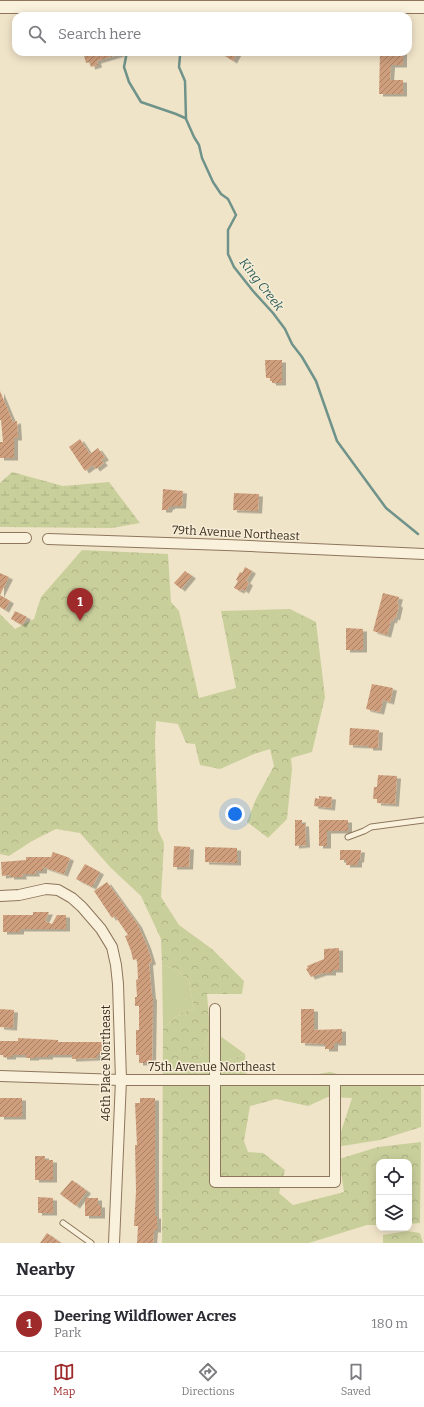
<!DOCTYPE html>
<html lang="en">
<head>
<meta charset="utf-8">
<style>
  :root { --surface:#fff; --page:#f2f2f3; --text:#2b2b33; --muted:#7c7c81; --line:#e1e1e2; --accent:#9e2a2b }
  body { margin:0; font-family:Bitter,serif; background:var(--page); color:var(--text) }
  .controls { position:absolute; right:12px; bottom:12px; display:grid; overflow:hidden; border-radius:8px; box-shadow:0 2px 10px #0003 }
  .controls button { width:36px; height:36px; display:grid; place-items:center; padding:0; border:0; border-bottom:1px solid var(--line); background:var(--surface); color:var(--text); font:20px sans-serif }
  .you { position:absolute; left:235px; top:814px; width:14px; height:14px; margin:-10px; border:3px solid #fff; border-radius:50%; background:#1a73e8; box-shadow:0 0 0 6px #1a73e833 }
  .badge { display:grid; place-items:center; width:26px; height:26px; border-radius:50%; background:var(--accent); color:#fff; font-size:13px; font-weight:700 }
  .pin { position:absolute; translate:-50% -33px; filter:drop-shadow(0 1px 2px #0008) }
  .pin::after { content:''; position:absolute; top:21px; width:14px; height:12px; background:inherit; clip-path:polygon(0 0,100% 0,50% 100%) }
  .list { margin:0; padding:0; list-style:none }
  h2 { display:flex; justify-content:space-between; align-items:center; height:52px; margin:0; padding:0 16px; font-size:17px }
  h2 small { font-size:13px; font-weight:400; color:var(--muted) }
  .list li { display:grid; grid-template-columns:26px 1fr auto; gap:12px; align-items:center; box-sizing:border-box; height:56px; padding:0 16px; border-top:1px solid var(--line) }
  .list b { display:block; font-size:15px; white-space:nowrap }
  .list p { margin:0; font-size:13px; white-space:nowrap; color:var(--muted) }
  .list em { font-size:13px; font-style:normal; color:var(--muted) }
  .icon { flex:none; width:22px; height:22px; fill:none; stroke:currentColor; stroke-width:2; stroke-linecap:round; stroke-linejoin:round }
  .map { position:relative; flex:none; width:424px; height:1243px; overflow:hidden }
  .search { position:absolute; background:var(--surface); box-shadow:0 2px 10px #0003; left:12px; right:12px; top:12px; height:44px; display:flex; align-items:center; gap:10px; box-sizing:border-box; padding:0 14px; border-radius:12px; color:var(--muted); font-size:15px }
  .sheet { height:108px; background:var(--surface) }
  nav { display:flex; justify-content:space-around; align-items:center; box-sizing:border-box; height:56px; border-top:1px solid var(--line); background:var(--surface); font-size:11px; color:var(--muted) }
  nav a { display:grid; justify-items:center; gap:2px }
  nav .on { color:var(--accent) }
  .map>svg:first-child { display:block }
</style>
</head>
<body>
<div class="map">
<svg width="424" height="1243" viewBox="0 0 424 1243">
  <defs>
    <pattern id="forest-crowns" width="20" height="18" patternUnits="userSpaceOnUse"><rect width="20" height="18" fill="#c9cf9b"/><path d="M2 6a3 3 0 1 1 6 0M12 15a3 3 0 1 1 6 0" fill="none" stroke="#aeb285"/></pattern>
    <pattern id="wetland-marsh" width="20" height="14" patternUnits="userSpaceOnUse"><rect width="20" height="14" fill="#c9cf9b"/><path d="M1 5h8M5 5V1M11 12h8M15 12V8" fill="none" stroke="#aeb285"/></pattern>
    <pattern id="building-hatch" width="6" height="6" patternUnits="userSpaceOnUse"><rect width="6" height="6" fill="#cf9f7d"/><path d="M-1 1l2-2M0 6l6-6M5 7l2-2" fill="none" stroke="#a98266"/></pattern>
    <filter id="shadow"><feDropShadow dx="4" dy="2.5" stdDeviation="0" flood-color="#0004"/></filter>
  </defs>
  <rect width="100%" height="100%" fill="#f0e4c8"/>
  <g fill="#c9cf9b">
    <path d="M162 965 177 970 189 981 194 1009 181 1013 163 1028Z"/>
    <path d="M210 1031 223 1038 245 1054 207 1068 195 1069Z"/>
  </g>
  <g fill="url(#forest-crowns)">
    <path d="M82 550 168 554 171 602 179 611 199 698 236 688 221 611 290 609 316 622 325 697 312 752 291 758 292 769 287 819 268 838 247 822 256 799 274 766 270 749 254 754 220 769 200 765 195 744 186 743 178 724 156 721 155 742 158 830 164 843 161 897 179 925 212 949 244 981 242 994H207L210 1031 195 1069 207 1068 245 1054 247 1079 306 1076 330 1072 357 1079 421 1078V1127L380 1140 336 1147 352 1098 328 1097 308 1106 276 1099 250 1106 244 1141 248 1152 263 1153 285 1170 279 1193 293 1205 344 1192 339 1159 378 1147 421 1142 420 1223 409 1224V1162H379V1225H367L309 1243H162L163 1028 181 1013 194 1009 189 981 177 970 162 965 161 939 141 896 111 868 80 833 56 829 32 841 9 856 0 854V614L15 629 34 619 41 597Z"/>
    <path d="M407 1231 420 1233 423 1243H383V1235Z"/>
  </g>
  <path fill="url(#wetland-marsh)" d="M12 472 63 486 109 482 140 523 112 528 0 527V483Z"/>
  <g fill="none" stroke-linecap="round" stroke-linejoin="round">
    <g stroke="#6f938a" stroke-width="2.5">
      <path d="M115 14 116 16"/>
      <path d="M127 52 124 67 129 82 141 102 176 114 185 118"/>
      <path d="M180 56 179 67 185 81 186 119 194 137 199 145 202 158 213 182 221 194 228 199 236 215 228 230V254L234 267 253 291 273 313 285 329 292 344 302 357 316 381 337 441 386 508 418 534"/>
    </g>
  </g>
  <g fill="url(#building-hatch)" filter="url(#shadow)">
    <path d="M83 52H120L121 54 97 61 98 65 91 67 90 62 86 63Z"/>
    <path d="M219 52H238L233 61Z"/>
    <path d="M380 52H403V65H391L390 80H403V94H379Z"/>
    <path d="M265 360H282V383H272V381H270V378H266Z"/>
    <path d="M0 391 13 422 17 421 18 438H14V458H0V442H3L1 420H0Z"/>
    <path d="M80 439 90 454 98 448 105 458 101 460 104 463 96 469 93 465 85 471 69 447Z"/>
    <path d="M163 489 183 491 182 506H171V507H169L168 510H162Z"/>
    <path d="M234 493 259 494 258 511 233 510Z"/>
    <path d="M245 567 252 571 246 581 249 583 245 591 242 589 240 591 234 588 238 581 236 580 240 572 242 573Z"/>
    <path d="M185 571 192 576 181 589 174 583Z"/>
    <path d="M0 573 9 577 0 595Z"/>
    <path d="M383 593 399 597 397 604 399 605 396 618 394 617 393 621 391 620 387 635 373 631Z"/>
    <path d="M0 595 10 601 5 610 0 607Z"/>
    <path d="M15 611 27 617 22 625 11 619Z"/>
    <path d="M346 628 363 629V650H346Z"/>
    <path d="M372 684 393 688 390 702 383 700 380 712 366 709Z"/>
    <path d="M350 728 379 730 378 748H369V746L349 745Z"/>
    <path d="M378 775 397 776 395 804 377 803V799H373L374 787H377Z"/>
    <path d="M319 796 332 797 331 808 314 806 315 798 319 799Z"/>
    <path d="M295 820H302V824H305L306 845 295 846Z"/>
    <path d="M319 820H348V831H327V846H319Z"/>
    <path d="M174 846 190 847 189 867H173Z"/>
    <path d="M205 847 237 848V863L205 862Z"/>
    <path d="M340 850H361L360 860H358V865H346V860H340Z"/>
    <path d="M53 852 70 858 64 874 43 867V871H35L36 874H22L23 877H10V875L2 876 1 862 26 860V857H51Z"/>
    <path d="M85 864 100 872 92 887 76 879Z"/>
    <path d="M107 882 138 925 147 946 152 962 149 963 152 997H153L152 1063H139V1055H136V1030H139V1006H135V997H137L136 980 138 979 137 959 133 960 131 951 125 936 128 935 115 916 112 918 94 891Z"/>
    <path d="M33 912H49L45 921 52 924 57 915H66V929H20V932H3V915H33Z"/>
    <path d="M339 948V970H332V973H323L311 977 306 969 308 968 307 966 324 959V949Z"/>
    <path d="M0 1009 14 1010 13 1028 0 1027Z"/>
    <path d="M301 1009H314V1030L342 1029V1043H334V1049H325V1044L301 1043Z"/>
    <path d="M18 1038 58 1040V1042H104V1055H97V1058L72 1059V1055H49V1057H35V1058H26V1055H12V1057H3V1055H0V1041H18Z"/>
    <rect x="0" y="1098" width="22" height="19"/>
    <path d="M140 1098H155V1216H157V1230H154L153 1243H137L138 1226H134L136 1191 135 1145H137L135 1103H140Z"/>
    <path d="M35 1156H45V1160H53V1180H35Z"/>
    <path d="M72 1180 87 1191 76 1206 60 1194Z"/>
    <path d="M38 1197 53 1198V1213H38Z"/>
    <path d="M85 1198H98V1205H101V1216H85Z"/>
    <path d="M47 1233 61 1243H40Z"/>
  </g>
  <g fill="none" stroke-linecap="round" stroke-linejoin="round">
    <defs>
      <g id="service">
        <path d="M348 837 364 831 371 827 424 820"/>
        <path d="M63 1223 91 1243"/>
      </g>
      <g id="minor">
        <path d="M0 538H26"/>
        <path d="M48 539 226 545 424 554"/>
        <path d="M0 896 19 895 46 889 58 890 72 898 82 907 101 929 112 947 116 965 118 984 121 1080 114 1243"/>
        <path d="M215 1009V1182H335V1080"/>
        <path d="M0 1076 121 1080H424"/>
      </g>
      <path id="tertiary" d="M0 7H424"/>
    </defs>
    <use href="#service" stroke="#8d765c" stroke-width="7"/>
    <use href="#minor" stroke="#8d765c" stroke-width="12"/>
    <use href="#tertiary" stroke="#8d765c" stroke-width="14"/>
    <use href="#service" stroke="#faf1dc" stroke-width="5"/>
    <use href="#minor" stroke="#faf1dc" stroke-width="10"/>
    <use href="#tertiary" stroke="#faf1dc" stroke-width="12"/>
  </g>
  <g text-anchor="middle" stroke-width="3" stroke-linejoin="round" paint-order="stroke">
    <g font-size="12" fill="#3d2e20" stroke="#f7eed8">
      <text transform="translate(236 533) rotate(3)" y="4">79th Avenue Northeast</text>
      <text transform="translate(106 1063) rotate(-90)" y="4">46th Place Northeast</text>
      <text x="212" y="1071">75th Avenue Northeast</text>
    </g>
    <g font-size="13" font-style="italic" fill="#2f5d5a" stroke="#f7eed8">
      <text transform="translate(262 284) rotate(52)" y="5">King Creek</text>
    </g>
  </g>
</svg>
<div class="controls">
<button><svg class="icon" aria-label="locate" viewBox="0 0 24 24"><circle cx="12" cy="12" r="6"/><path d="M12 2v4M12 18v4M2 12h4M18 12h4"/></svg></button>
<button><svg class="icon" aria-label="layers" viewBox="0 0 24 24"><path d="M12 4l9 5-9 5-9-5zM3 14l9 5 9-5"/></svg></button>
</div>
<div class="you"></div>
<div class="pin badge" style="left:80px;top:621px">1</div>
<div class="search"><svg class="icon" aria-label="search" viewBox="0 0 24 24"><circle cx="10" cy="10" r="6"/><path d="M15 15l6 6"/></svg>Search here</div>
</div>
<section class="sheet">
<h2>Nearby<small></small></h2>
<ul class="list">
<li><span class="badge">1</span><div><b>Deering Wildflower Acres</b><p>Park</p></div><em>180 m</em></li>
</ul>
</section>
<nav>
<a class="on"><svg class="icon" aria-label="map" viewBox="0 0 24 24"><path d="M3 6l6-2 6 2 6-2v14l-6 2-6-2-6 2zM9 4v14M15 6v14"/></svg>Map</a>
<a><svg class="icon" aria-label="directions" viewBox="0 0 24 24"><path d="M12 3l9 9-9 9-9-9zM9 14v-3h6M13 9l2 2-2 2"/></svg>Directions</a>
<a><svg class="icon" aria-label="saved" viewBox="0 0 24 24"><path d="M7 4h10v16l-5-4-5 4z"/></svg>Saved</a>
</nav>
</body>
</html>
